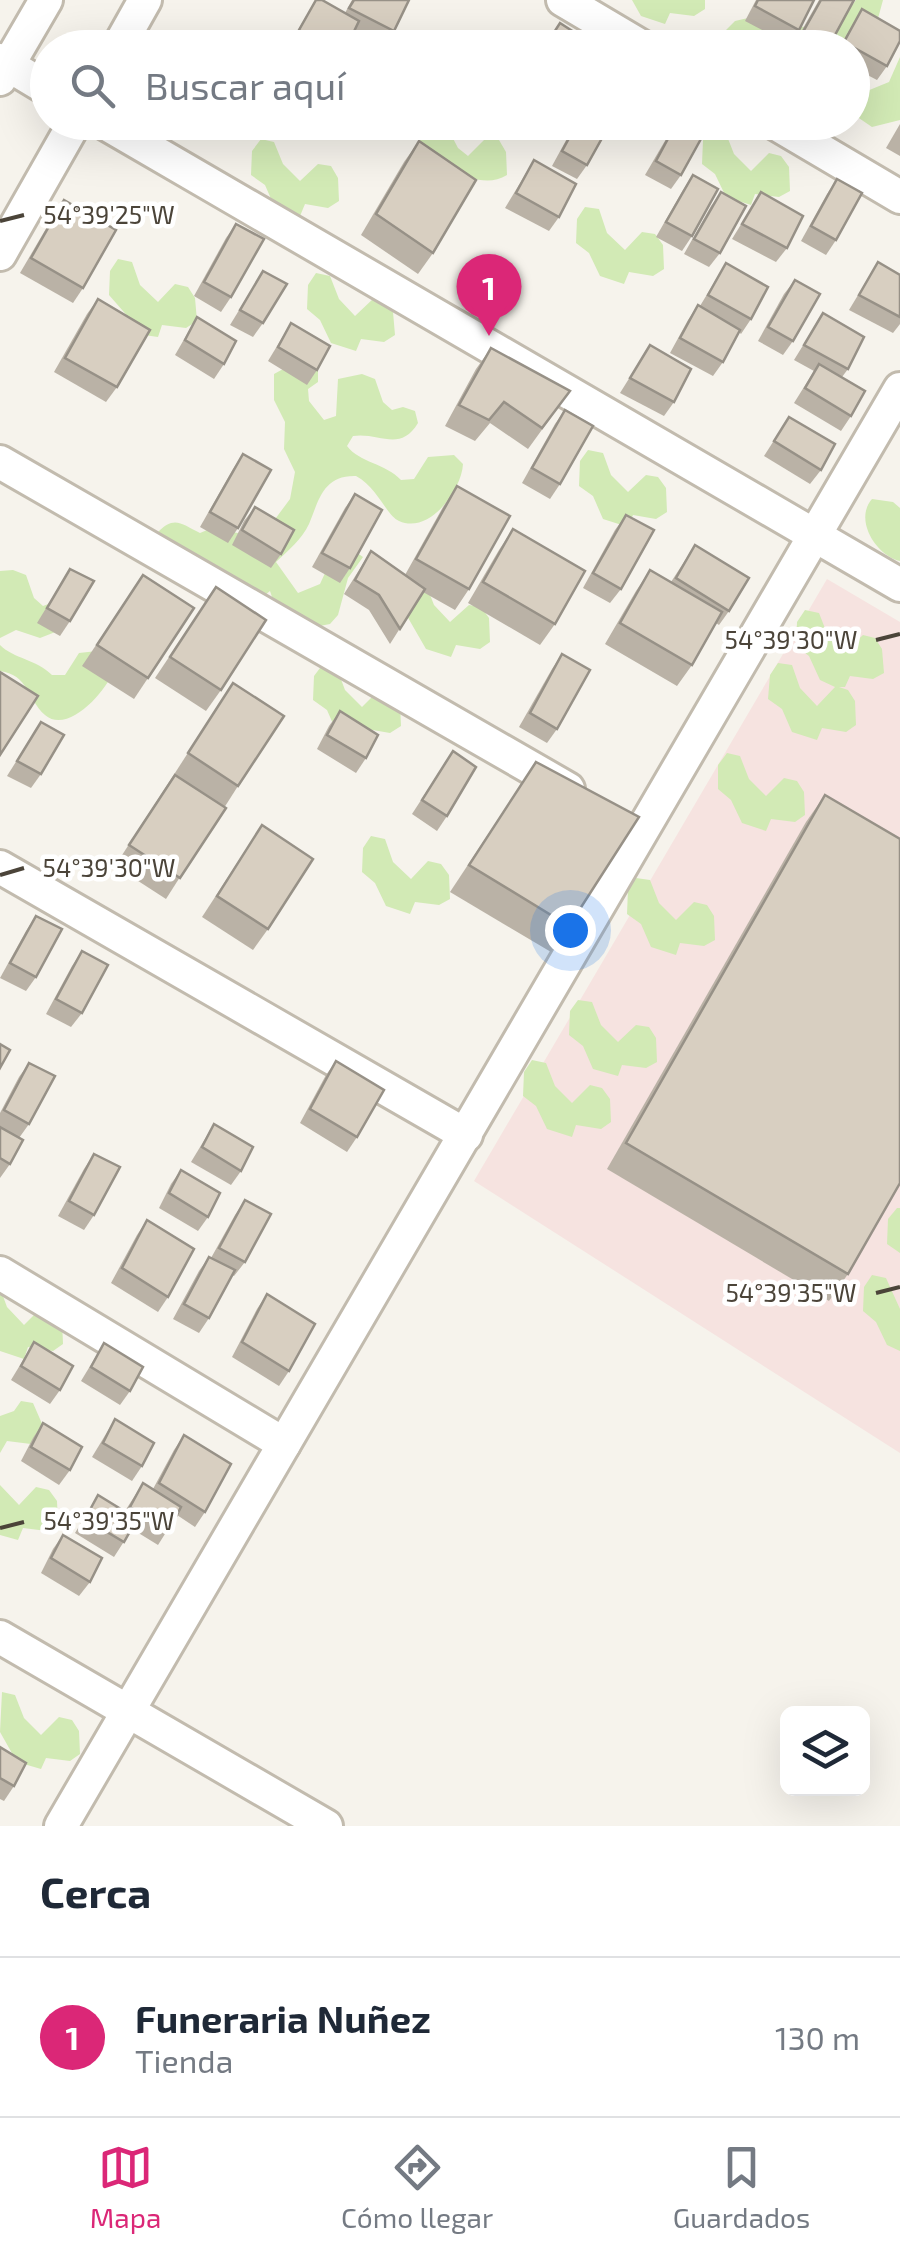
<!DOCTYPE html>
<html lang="es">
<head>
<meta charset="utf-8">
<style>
  :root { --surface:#fff; --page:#f2f2f3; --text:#1f2937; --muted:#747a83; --line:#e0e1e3; --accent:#db2777 }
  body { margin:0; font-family:"Exo 2",sans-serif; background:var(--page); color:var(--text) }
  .controls { position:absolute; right:30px; bottom:30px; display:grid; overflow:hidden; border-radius:15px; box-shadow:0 10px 40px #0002 }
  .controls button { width:90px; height:90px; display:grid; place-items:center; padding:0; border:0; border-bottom:2px solid var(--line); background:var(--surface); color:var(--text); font:50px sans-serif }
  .you { position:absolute; left:570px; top:930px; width:35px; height:35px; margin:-25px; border:8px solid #fff; border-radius:50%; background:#1a73e8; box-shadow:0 0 0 15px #1a73e833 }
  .badge { display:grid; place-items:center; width:65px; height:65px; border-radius:50%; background:var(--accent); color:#fff; font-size:32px; font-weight:700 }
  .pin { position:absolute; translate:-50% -82px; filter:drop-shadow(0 2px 5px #0008) }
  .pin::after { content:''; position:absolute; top:52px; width:35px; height:30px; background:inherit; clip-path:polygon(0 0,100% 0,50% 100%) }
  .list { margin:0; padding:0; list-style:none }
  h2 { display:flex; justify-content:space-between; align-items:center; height:130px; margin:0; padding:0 40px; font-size:42px }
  h2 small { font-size:32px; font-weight:400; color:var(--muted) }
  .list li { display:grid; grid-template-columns:65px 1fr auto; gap:30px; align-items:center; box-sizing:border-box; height:160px; padding:0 40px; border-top:2px solid var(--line) }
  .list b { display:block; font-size:38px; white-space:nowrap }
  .list p { margin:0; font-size:32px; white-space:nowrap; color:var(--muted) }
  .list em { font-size:32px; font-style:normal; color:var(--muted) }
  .icon { flex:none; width:55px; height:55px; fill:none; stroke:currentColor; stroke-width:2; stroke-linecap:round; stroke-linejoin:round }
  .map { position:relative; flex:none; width:900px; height:1826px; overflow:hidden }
  .search { position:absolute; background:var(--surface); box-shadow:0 10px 40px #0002; left:30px; right:30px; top:30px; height:110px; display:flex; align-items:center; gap:25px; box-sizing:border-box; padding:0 35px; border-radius:55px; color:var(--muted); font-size:38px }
  .sheet { height:290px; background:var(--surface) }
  nav { display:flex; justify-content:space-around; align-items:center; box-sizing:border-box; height:140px; border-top:2px solid var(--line); background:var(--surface); font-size:28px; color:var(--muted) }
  nav a { display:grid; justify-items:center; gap:5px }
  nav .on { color:var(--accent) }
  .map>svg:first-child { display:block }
</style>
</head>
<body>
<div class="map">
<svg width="900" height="1826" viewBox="0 0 900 1826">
  <rect width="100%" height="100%" fill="#f6f3ec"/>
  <path fill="#f6e3e0" d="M827 579 900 622V1453L474 1181Z"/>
  <g fill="#d2eab5">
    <path d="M632 0H705V9L694 16 670 13 665 24 641 16Z"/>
    <path d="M856 0H883L877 22 852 48 729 47 726 30 735 21 748 18 780 26 835 28Z"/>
    <path d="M900 57V120L872 127 853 114V74L867 91 889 82Z"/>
    <path d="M422 123H445L458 148 468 156 486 138 499 140 506 152 507 175C478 193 445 163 419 149Z"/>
    <path d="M711 129 725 131 734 154 751 171 769 153 781 156 789 167 790 191 779 197 755 194 751 205 726 197 715 174 702 164 703 140Z"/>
    <path d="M261 139 274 142 283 164 300 181 318 164 331 166 338 178 339 201 328 208 305 204 300 216 275 208 265 185 251 175 252 151Z"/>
    <path d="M585 207 599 209 607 233 625 250 642 232 655 234 663 245 664 269 653 276 629 272 624 284 600 276 589 253 576 243 577 219Z"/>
    <path d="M118 259 132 262 140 285 158 302 175 284 188 287 195 298 197 321 186 328 162 325 158 337 144 335 109 295 110 271Z"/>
    <path d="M316 273 330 276 339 299 355 316 374 298 386 301 393 312 395 335 384 342 361 339 356 351 331 343 320 320 307 309 308 285Z"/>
    <path d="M296 362H308L318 371V382L308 389 309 401 324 420 336 416 338 379 362 374 375 379 383 402 392 410 403 407 415 411 418 423C400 453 379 432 353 436L347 446C360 463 385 463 401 480L414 479 428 457 454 455 463 464C462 489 430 535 399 521 386 515 378 488 356 476 323 475 319 500 309 524 302 539 288 551 276 562L298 593 320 584 331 560 353 550 363 557 348 578 338 615 330 624 304 629 274 603 270 591 264 596 159 545 158 532C174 515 182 524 200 533L212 528 248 535 267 530 290 499 295 472 284 449 285 422 274 400V374Z"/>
    <path d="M588 450 603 453 611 475 628 492 646 475 658 477 666 488 667 512 656 519 633 515 628 527 603 519 593 496 579 486 580 461Z"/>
    <path d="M872 499 893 502 900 508V561C878 557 853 521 872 499Z"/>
    <path d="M13 570 26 575 34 598 43 606 54 602 63 629 40 638 16 630 0 638V571Z"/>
    <path d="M425 582 434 605 450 622 469 605 481 607 489 618 490 642 480 649 456 645 451 657 426 649 407 616Z"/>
    <path d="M805 610 819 613 828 636 844 653 863 635 875 638 882 649 884 673 873 679 850 676 845 687H839L848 690 855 701 856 725 846 732 822 728 817 740 792 732 782 709 768 699 770 675 778 663 792 665 800 688 817 706 835 687 820 680 809 656 796 646 797 622Z"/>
    <path d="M0 645C14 659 36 659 52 675H65L79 653 106 650 113 672C106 691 68 735 45 715 27 699 29 675 0 671Z"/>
    <path d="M323 664 336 666 345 690 362 707 380 689 400 703 401 726 390 733 367 729 337 733 327 710 313 700 314 676Z"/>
    <path d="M727 753 740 756 749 779 766 796 784 778 797 781 804 792 805 815 795 822 771 819 766 831 742 823 731 800 718 789V765Z"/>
    <path d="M371 836 385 839 393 862 411 879 428 861 441 864 449 875 450 899 439 905 415 902 410 914 386 906 375 883 362 872 363 848Z"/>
    <path d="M636 878 650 880 659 903 676 920 694 902 707 905 714 916 715 940 704 946 680 943 676 955 651 947 641 924 627 914 628 889Z"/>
    <path d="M578 1000 592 1002 601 1025 618 1042 636 1025 649 1027 656 1038 657 1062 646 1068 622 1065 618 1076 593 1069 583 1046 569 1035 570 1011Z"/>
    <path d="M532 1060 546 1063 555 1086 572 1103 590 1085 602 1088 610 1099 611 1122 601 1129 576 1125 572 1137 547 1129 536 1106 523 1096 524 1072Z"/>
    <path d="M897 1208H900V1253L887 1244 888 1219Z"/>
    <path d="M872 1275 886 1278 900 1309V1351L887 1345 876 1322 863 1311 864 1287Z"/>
    <path d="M0 1288 7 1307 24 1325 42 1307 62 1320 63 1344 53 1351 28 1347 24 1359 0 1351Z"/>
    <path d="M21 1401 33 1403 43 1426 31 1444 7 1441 0 1453V1416L14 1411Z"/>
    <path d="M0 1485 19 1505 36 1487 49 1490 57 1501 58 1525 47 1531 23 1528 18 1540 0 1535Z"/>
    <path d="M2 1692 15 1695 24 1718 41 1735 59 1717 72 1720 79 1731 80 1754 70 1761 46 1758 41 1769 17 1762 0 1732Z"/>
  </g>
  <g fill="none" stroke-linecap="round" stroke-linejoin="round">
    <defs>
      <g id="minor">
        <path d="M563 0 644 48"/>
        <path d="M118 48 145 0"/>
        <path d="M0 60 48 89"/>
        <path d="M0 79 46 0"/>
        <path d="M103 122 900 585"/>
        <path d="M773 122 900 197"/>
        <path d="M0 254 75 122"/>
        <path d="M0 462 568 789"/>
        <path d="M0 867 466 1135"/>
        <path d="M0 1273 284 1444"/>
        <path d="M0 1637 326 1826"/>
        <path d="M61 1826 900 389"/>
      </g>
    </defs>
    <use href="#minor" stroke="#c2bbae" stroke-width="38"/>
    <use href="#minor" stroke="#fff" stroke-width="32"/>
  </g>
  <g fill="#bab2a6">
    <path d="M316 0 345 13 352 0H409L394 31 383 46 354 31 346 48H294L289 45Z"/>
    <path d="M756 0H814L799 30 789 44 745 21Z"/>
    <path d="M819 0H854L828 48H795L793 46Z"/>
    <path d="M862 9 887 66 877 80 852 67V48H839Z"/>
    <path d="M576 122H611L587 165 577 179 552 166Z"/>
    <path d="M676 122H698L681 175 671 189 645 175Z"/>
    <path d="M900 124V156L886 148Z"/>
    <path d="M419 141 433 253 418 274 361 235 404 162Z"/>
    <path d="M534 160 559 217 549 231 505 208Z"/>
    <path d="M693 175 692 236 682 251 656 237 683 190Z"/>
    <path d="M837 179 836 240 826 255 801 241 827 194Z"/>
    <path d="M721 192 720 253 709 267 684 254 711 206Z"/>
    <path d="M761 192 787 248 776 262 732 239Z"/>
    <path d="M64 200 83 288 73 303 20 273 54 215Z"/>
    <path d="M236 224 231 297 221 312 194 296 226 238Z"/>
    <path d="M878 262 900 275V324L893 333 849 310Z"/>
    <path d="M726 263 751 319 741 334 739 332 723 362 713 376 670 353 688 320 698 305 700 306Z"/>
    <path d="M263 271V323L253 337 230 325Z"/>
    <path d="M795 280 793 341 783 355 758 341 784 294Z"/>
    <path d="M98 299 117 387 106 402 54 372 87 314Z"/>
    <path d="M823 313 848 369 842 377 851 416 841 431 794 403 814 371 794 360Z"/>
    <path d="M197 317 224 364 214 379 175 355Z"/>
    <path d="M291 323 317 370 307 385 268 361Z"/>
    <path d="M650 345 674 402 664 416 620 393Z"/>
    <path d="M491 348 570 391 528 449 490 423 475 441 445 426 476 369Z"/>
    <path d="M565 410 560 484 550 499 522 483 555 424Z"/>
    <path d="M789 417 821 470 810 484 764 456Z"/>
    <path d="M243 454 238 528 228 543 200 527 233 469Z"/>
    <path d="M457 486 469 589 455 610 423 592 390 644 369 610 344 594 371 551 405 575 443 507Z"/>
    <path d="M355 494 350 568 340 583 312 567 345 508Z"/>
    <path d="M255 507 281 554 271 568 232 545 244 521Z"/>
    <path d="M626 515 621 589 610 603 583 588 615 530Z"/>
    <path d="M513 529 555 624 540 645 468 603 499 550Z"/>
    <path d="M695 545 729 611 719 625 716 623 692 665 677 686 605 644 636 591 650 570 671 582Z"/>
    <path d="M70 569V621L60 636 37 623Z"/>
    <path d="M143 575 148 678 134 699 82 666Z"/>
    <path d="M216 587 221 690 206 711 155 678Z"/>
    <path d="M562 654 557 729 547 743 519 727 552 669Z"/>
    <path d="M233 683 238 786 166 899 115 866Z"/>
    <path d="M340 711 366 758 356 773 317 749 329 726Z"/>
    <path d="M41 722V774L31 788 7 776Z"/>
    <path d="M453 751 447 816 437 831 412 814Z"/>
    <path d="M536 762 569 926 551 952 450 892Z"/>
    <path d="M825 795 848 1274 829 1301 607 1169 806 822Z"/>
    <path d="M262 825 268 929 253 950 202 917Z"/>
    <path d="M36 916V977L26 991 0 978 26 931Z"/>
    <path d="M82 951V1013L71 1027 46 1014 72 966Z"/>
    <path d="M336 1061 357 1137 347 1152 300 1123 326 1075Z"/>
    <path d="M29 1063V1124L19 1138 10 1164 0 1178V1113L19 1077Z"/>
    <path d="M214 1124 241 1171 231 1185 191 1162Z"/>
    <path d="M94 1154V1215L84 1230 58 1216 84 1169Z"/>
    <path d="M181 1170 208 1217 198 1231 159 1208 171 1184Z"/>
    <path d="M245 1200V1262L234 1276 232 1275 209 1318 199 1333 173 1319 199 1271 209 1257 211 1258 235 1215Z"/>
    <path d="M147 1220 168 1297 158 1312 111 1283 137 1235Z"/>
    <path d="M267 1294 289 1371 279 1386 232 1357 257 1309Z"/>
    <path d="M34 1342 60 1390 50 1404 11 1380Z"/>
    <path d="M104 1343 130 1391 120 1405 81 1381Z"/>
    <path d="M115 1419 142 1466 132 1481 92 1457Z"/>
    <path d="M43 1423 70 1470 59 1485 21 1461 33 1438Z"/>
    <path d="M184 1435 205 1512 195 1527 177 1515 158 1545 132 1529 114 1557 75 1533 98 1495 125 1511 143 1483 153 1489 174 1450Z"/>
    <path d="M63 1535 90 1582 79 1596 41 1573 53 1549Z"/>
    <path d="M0 1747 14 1786 4 1801 0 1799Z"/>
  </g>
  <g fill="#d8cfc1" stroke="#979187" stroke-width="2.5">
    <path d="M316 0H322L359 21 346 48H331L299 30Z"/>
    <path d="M354 0H409L394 31 349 8Z"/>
    <path d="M758 0H814L799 30 755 6Z"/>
    <path d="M821 0H854L829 46 803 32Z"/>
    <path d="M862 9 900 31V41L887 66 844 42Z"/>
    <path d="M560 23 583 38 577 48H544Z"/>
    <path d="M578 122H611L587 165 562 151Z"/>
    <path d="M677 122H698L707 128 681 175 656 161Z"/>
    <path d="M419 141 476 180 433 253 376 214Z"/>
    <path d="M534 160 576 184 559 217 516 193Z"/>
    <path d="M693 175 718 189 692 236 666 222Z"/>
    <path d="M837 179 862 193 836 240 811 226Z"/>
    <path d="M721 192 746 206 720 253 694 239Z"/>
    <path d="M761 192 803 216 787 248 742 224Z"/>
    <path d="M64 200 116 230 83 288 31 258Z"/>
    <path d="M236 224 264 239 231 297 204 282Z"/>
    <path d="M878 262 900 275V317L859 295Z"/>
    <path d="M726 263 768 287 751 319 708 295Z"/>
    <path d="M263 271 287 284 263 323 240 310Z"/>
    <path d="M795 280 820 294 793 341 768 327Z"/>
    <path d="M98 299 150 330 117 387 65 358Z"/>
    <path d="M698 305 740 330 723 362 680 338Z"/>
    <path d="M823 313 864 337 848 369 804 345Z"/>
    <path d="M197 317 236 341 224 364 185 340Z"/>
    <path d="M291 323 330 346 317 370 278 347Z"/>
    <path d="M650 345 691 369 674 402 630 378Z"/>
    <path d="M491 348 570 391 542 428 504 402 489 420 459 405Z"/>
    <path d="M819 364 865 391 851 416 805 388Z"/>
    <path d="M565 410 593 426 560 484 532 468Z"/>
    <path d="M789 417 835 444 821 470 774 441Z"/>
    <path d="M243 454 271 470 238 528 210 512Z"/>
    <path d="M457 486 510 516 469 589 416 559Z"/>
    <path d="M355 494 382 510 350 568 322 553Z"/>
    <path d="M255 507 294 530 281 554 242 530Z"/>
    <path d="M626 515 654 530 621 589 593 573Z"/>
    <path d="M513 529 585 571 555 624 483 582Z"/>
    <path d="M695 545 749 578 729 611 676 578Z"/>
    <path d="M371 551 425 589 400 629 379 595 355 580Z"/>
    <path d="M70 569 94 581 70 621 47 608Z"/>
    <path d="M650 570 722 612 692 665 620 623Z"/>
    <path d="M143 575 194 608 148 678 97 645Z"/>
    <path d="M216 587 266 620 221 690 170 657Z"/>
    <path d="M562 654 590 670 557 729 530 713Z"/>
    <path d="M0 672 38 696 0 755Z"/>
    <path d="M233 683 284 716 238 786 188 753Z"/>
    <path d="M340 711 378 735 366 758 327 735Z"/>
    <path d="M41 722 64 735 41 774 17 761Z"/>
    <path d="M453 751 476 767 447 816 422 800Z"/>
    <path d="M536 762 639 817 569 926 469 865Z"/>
    <path d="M175 775 226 808 180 878 129 845Z"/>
    <path d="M825 795 900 839V1183L848 1274 626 1143Z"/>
    <path d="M262 825 313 859 268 929 217 896Z"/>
    <path d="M36 916 62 929 36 977 10 963Z"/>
    <path d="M82 951 108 965 82 1013 56 999Z"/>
    <path d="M0 1044 10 1050 0 1068Z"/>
    <path d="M336 1061 384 1090 357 1137 310 1109Z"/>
    <path d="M29 1063 55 1076 29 1124 4 1110Z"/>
    <path d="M214 1124 253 1147 241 1171 202 1147Z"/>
    <path d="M0 1127 23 1140 10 1164 0 1158Z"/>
    <path d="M94 1154 120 1167 94 1215 69 1201Z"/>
    <path d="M181 1170 220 1193 208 1217 169 1193Z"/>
    <path d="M245 1200 271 1214 245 1262 219 1248Z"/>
    <path d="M147 1220 194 1249 168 1297 122 1268Z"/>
    <path d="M209 1257 235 1270 209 1318 184 1304Z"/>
    <path d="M267 1294 315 1324 289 1371 242 1342Z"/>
    <path d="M34 1342 73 1366 60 1390 21 1366Z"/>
    <path d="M104 1343 143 1367 130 1391 91 1367Z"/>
    <path d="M115 1419 154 1443 142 1466 103 1443Z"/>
    <path d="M43 1423 82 1447 70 1470 31 1447Z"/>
    <path d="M184 1435 231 1464 205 1512 159 1483Z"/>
    <path d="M143 1483 181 1507 169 1530 130 1507Z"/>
    <path d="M98 1495 137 1519 124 1542 85 1519Z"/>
    <path d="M63 1535 102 1558 90 1582 51 1558Z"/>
    <path d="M0 1747 26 1763 14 1786 0 1778Z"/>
  </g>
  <path fill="none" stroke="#4b4439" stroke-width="4" d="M0 221 24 215M876 640 900 634M0 875 24 868M876 1293 900 1287M0 1528 24 1522"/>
  <g font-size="25" text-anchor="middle" fill="#4b4439" stroke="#fff" stroke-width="9" stroke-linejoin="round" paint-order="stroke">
    <text x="109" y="224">54°39'25"W</text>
    <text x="791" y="649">54°39'30"W</text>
    <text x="109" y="877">54°39'30"W</text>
    <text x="791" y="1302">54°39'35"W</text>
    <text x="109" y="1530">54°39'35"W</text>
  </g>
</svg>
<div class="controls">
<button><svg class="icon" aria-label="layers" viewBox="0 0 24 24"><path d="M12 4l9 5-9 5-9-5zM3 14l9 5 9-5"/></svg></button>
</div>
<div class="you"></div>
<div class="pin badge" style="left:489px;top:336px">1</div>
<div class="search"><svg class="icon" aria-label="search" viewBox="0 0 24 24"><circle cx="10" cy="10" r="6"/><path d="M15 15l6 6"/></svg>Buscar aquí</div>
</div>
<section class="sheet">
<h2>Cerca<small></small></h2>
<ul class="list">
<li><span class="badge">1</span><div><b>Funeraria Nuñez</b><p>Tienda</p></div><em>130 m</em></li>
</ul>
</section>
<nav>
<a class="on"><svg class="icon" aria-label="map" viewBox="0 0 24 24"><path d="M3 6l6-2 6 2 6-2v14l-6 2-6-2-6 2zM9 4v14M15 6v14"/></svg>Mapa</a>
<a><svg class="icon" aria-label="directions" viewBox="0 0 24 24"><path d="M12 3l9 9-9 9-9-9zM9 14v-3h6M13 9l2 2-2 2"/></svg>Cómo llegar</a>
<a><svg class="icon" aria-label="saved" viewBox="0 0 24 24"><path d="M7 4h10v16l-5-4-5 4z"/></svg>Guardados</a>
</nav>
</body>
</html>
